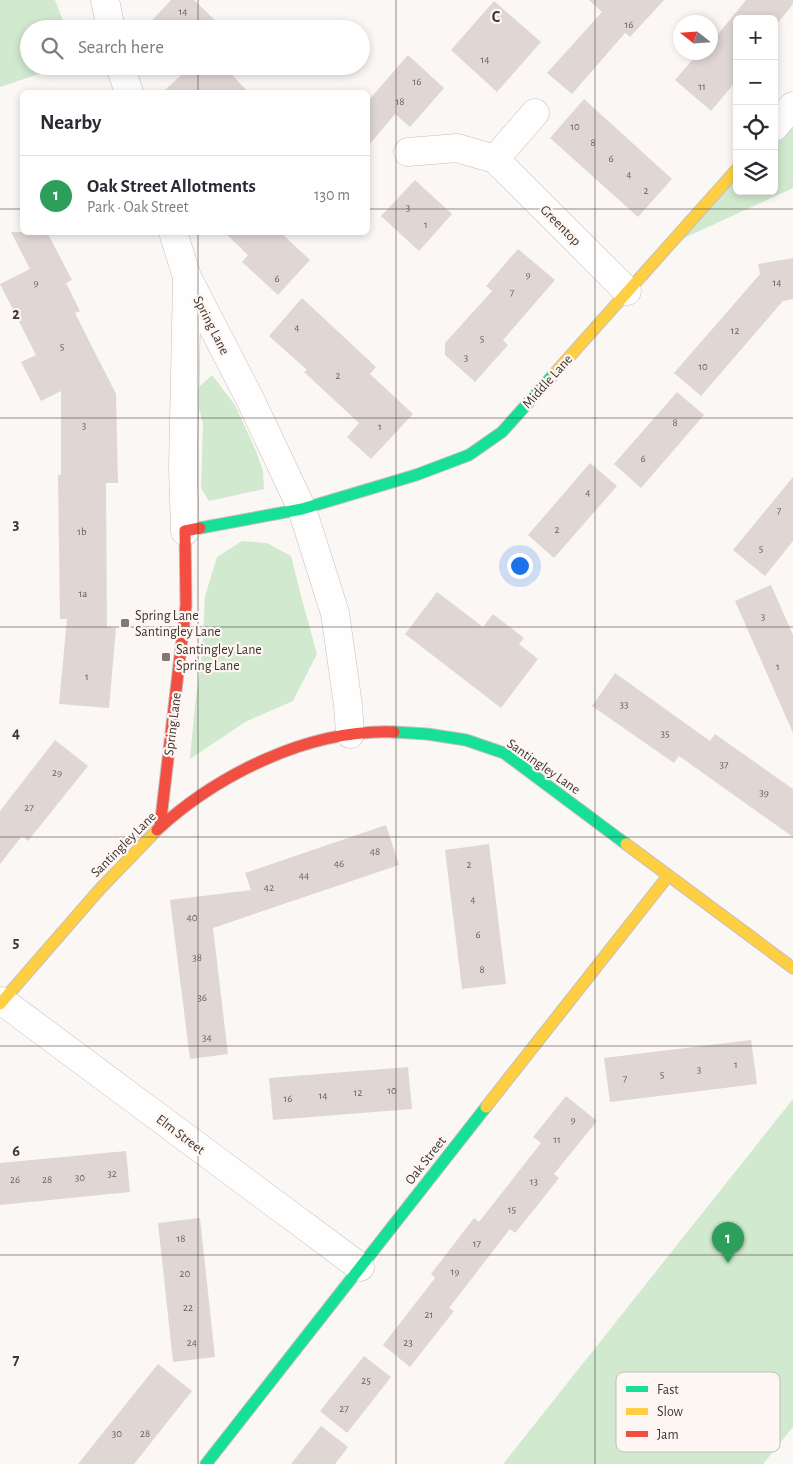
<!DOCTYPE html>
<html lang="en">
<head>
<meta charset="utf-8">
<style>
  :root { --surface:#fff; --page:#f7f7f7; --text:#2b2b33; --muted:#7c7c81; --line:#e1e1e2; --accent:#db2777 }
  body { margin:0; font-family:"Alegreya Sans",sans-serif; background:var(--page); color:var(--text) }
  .controls { position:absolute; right:15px; top:15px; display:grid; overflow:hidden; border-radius:8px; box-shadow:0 2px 8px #0003 }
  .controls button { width:45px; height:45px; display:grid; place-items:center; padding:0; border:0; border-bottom:1px solid var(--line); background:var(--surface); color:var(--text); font:25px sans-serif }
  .compass { position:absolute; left:673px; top:15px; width:45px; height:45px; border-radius:50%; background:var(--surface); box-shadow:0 2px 8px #0003; rotate:287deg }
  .you { position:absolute; left:519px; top:565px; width:18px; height:18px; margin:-12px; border:4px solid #fff; border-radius:50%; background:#1a73e8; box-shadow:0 0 0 8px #1a73e833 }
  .badge { display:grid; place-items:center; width:32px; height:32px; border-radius:50%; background:var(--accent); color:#fff; font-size:16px; font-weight:700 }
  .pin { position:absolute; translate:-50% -41px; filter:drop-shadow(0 1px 2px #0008) }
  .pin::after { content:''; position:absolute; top:26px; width:18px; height:15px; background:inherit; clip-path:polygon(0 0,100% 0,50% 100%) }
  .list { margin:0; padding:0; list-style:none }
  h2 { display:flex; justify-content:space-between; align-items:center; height:65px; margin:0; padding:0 20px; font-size:21px }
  h2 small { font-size:16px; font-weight:400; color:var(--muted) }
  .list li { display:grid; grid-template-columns:32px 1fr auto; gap:15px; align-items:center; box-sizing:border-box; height:80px; padding:0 20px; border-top:1px solid var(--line) }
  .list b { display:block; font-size:19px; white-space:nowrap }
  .list p { margin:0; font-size:16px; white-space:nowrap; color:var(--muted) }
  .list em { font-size:16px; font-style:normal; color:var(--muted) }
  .icon { flex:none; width:28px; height:28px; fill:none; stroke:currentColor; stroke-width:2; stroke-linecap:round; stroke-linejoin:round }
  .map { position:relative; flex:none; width:793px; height:1464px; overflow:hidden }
  .search { position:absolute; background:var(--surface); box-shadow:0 2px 8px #0003; left:20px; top:20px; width:350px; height:55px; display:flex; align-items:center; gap:12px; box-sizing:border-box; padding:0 18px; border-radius:28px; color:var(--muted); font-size:19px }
  .panel { position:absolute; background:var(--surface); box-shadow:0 2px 8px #0003; left:20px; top:90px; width:350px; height:145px; border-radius:8px }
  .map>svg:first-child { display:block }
</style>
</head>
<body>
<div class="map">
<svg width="793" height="1464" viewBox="0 0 793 1464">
  <rect width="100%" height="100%" fill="#faf7f5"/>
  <g fill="#d0e9cf">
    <path d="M0 0H55L66 29H29V66H63L0 87Z"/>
    <path d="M793 106V188L667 246 737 169V191H774V127Z"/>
    <path d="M212 375 235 405 256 451 263 471 264 489 209 501 201 488 203 424 197 400 198 388Z"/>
    <path d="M242 541 267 543 291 556 301 596 317 654 293 701 245 722 190 759 195 706 202 652 205 596 217 557Z"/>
    <path d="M793 1099V1427L763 1464H503Z"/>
  </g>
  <g fill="#e0d7d5">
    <path d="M171 0H194L224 29H144Z"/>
    <path d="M589 0H664L630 37 625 33 572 94 547 73 602 12Z"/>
    <path d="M746 0H793V4L774 28V19H737V80L711 111 675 80 699 52H710V44Z"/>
    <path d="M494 1 541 42 497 92 451 50Z"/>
    <path d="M408 55 444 88 410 127 395 114 368 146V101Z"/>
    <path d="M191 66H224L248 92H163Z"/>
    <path d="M584 99 672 179 638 217 550 138Z"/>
    <path d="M415 180 452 214 419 251 381 216Z"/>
    <path d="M11 232H47L72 280 66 283 80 311 75 313 116 394 118 483H106L107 627 116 628 109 708 59 704 67 619H60L58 475H61V391L41 401 21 362 36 355 0 284 30 269Z"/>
    <path d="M224 232H280L310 260 278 295 242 262 248 255Z"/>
    <path d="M518 249 555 280 503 340 508 345 475 382 445 355V343L492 291 486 286Z"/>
    <path d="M793 258V299L783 301 701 396 674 373 760 274 758 264Z"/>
    <path d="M302 298 376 367 370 374 413 414 371 459 347 437 359 423 304 372 307 370 269 336Z"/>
    <path d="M677 392 704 415 641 488 614 464Z"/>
    <path d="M590 463 617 486 554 558 528 535Z"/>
    <path d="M793 477V541L765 576 733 550Z"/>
    <path d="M771 585 793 635V733L735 601Z"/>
    <path d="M437 592 483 627 493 614 524 638 519 644 538 659 501 708 405 634Z"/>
    <path d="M615 673 710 741 715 734 793 789V837L679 756 674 763 592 706Z"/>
    <path d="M55 740 88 766 28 841 22 836 0 864V811Z"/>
    <path d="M386 825 399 865 213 928 228 1054 190 1059 170 900 251 890 245 873Z"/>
    <path d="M489 844 506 984 462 989 445 850Z"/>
    <path d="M751 1040 757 1084 610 1102 604 1058Z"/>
    <path d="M408 1067 412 1109 273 1120 269 1078Z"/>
    <path d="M566 1096 597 1121 554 1174 559 1178 537 1206 515 1233 510 1229 449 1308 454 1311 410 1367 383 1345 435 1278 431 1274 474 1218 479 1222 541 1143 533 1137Z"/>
    <path d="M126 1151 130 1192 0 1205V1163Z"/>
    <path d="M200 1218 215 1357 173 1362 158 1223Z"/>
    <path d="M364 1356 391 1377 347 1433 320 1411Z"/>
    <path d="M158 1364 192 1391 134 1464H78Z"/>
    <path d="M321 1426 348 1447 335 1464H291Z"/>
  </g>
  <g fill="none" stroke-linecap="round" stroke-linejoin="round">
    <defs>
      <g id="street">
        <path d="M105 0 111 29"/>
        <path d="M120 66 129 92"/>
        <path d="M774 127 793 106"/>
        <path d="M408 152 457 148 495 159 627 291"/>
        <path d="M495 159 535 113"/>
        <path d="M173 232 187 277 250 399 302 509 335 613 348 705 350 734"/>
        <path d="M185 531 183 468 187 281"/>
        <path d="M2 1001 360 1267"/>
      </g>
      <g id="fast">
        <path d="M200 528 302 509 416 475 469 455 502 432 554 374"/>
        <path d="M394 732 427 734 466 740 504 753 626 844"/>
        <path d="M206 1464 486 1107"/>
      </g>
      <g id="slow">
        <path d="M554 374 737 169"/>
        <path d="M626 844 793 968"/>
        <path d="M0 1004 100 889 157 830"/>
        <path d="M486 1107 668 876"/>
      </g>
      <g id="jam">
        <path d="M160 827 186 605 185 531 200 528"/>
        <path d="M157 830C218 774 309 729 394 732"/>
      </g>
    </defs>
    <use href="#street" stroke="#c6bfbb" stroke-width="29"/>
    <use href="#fast" stroke="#c6bfbb" stroke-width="13"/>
    <use href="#slow" stroke="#c6bfbb" stroke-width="13"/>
    <use href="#jam" stroke="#c6bfbb" stroke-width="13"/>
    <use href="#street" stroke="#fefefe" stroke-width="28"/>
    <use href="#fast" stroke="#16e098" stroke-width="11"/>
    <use href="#slow" stroke="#ffcf43" stroke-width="11"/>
    <use href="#jam" stroke="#f24e42" stroke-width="11"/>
  </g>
  <path fill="none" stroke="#42352c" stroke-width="1" stroke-opacity="0.55" d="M198 0V29M396 0V1464M595 0V1464M198 66V92M0 209H22M368 209H793M198 232V1464M0 418H793M0 627H793M0 837H793M0 1046H793M0 1255H793"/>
  <g fill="#827972" stroke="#fdf6f2" stroke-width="2">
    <rect x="120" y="618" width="10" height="10" rx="2.5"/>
    <rect x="161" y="652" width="10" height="10" rx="2.5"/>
  </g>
  <g text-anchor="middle" stroke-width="4.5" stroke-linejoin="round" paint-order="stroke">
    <g font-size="11" fill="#6a5e56">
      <text x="183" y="15">14</text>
      <text x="629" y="28">16</text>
      <text x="485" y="63">14</text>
      <text x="417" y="85">16</text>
      <text x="702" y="90">11</text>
      <text x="400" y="105">18</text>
      <text x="575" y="130">10</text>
      <text x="593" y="146">8</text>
      <text x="611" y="162">6</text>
      <text x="629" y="178">4</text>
      <text x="646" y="194">2</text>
      <text x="408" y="211">3</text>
      <text x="426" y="228">1</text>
      <text x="528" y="278">9</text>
      <text x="277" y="282">6</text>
      <text x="36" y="286">9</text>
      <text x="777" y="286">14</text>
      <text x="512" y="296">7</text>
      <text x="297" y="331">4</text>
      <text x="735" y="334">12</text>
      <text x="482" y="342">5</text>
      <text x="62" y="350">5</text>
      <text x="466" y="361">3</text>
      <text x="703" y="370">10</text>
      <text x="338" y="379">2</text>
      <text x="675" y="426">8</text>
      <text x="84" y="429">3</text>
      <text x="380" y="430">1</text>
      <text x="643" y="462">6</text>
      <text x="588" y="496">4</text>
      <text x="779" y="514">7</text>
      <text x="557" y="533">2</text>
      <text x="82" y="535">1b</text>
      <text x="761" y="552">5</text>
      <text x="83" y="597">1a</text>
      <text x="763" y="620">3</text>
      <text x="778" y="670">1</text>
      <text x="87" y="680">1</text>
      <text x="624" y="708">33</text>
      <text x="665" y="737">35</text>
      <text x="724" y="768">37</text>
      <text x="57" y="776">29</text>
      <text x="764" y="796">39</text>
      <text x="29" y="811">27</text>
      <text x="375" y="855">48</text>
      <text x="339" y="867">46</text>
      <text x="469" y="868">2</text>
      <text x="304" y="879">44</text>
      <text x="269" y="891">42</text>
      <text x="473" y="903">4</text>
      <text x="192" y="921">40</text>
      <text x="478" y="938">6</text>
      <text x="197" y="961">38</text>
      <text x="482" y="973">8</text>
      <text x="202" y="1001">36</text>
      <text x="207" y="1041">34</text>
      <text x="736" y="1068">1</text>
      <text x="699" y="1073">3</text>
      <text x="662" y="1078">5</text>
      <text x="625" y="1082">7</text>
      <text x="392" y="1094">10</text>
      <text x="358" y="1096">12</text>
      <text x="323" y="1099">14</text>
      <text x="288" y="1102">16</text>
      <text x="573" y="1123">9</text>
      <text x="557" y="1143">11</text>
      <text x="112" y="1177">32</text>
      <text x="80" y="1181">30</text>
      <text x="15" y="1183">26</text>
      <text x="47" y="1183">28</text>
      <text x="534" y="1185">13</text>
      <text x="512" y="1213">15</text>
      <text x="181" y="1242">18</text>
      <text x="477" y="1247">17</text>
      <text x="455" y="1275">19</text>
      <text x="185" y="1277">20</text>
      <text x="188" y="1311">22</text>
      <text x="429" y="1318">21</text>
      <text x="192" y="1346">24</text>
      <text x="408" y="1346">23</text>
      <text x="366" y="1384">25</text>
      <text x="344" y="1412">27</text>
      <text x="117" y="1437">30</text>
      <text x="145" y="1437">28</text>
    </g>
    <g font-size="14" fill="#42352c" stroke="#fdf6f2">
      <text transform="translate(561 225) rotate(45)" y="5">Greentop</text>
      <text transform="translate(212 325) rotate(63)" y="5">Spring Lane</text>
      <text transform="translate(547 381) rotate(-48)" y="5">Middle Lane</text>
      <text transform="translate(172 724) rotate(-83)" y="5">Spring Lane</text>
      <text transform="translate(544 766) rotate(35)" y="5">Santingley Lane</text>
      <text transform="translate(123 844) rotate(-45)" y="5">Santingley Lane</text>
      <text transform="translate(181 1134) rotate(37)" y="5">Elm Street</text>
      <text transform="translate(425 1160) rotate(-52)" y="5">Oak Street</text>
    </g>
    <g font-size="14" fill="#42352c" stroke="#fdf6f2" text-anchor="start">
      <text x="135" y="620">Spring Lane<tspan x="135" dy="16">Santingley Lane</tspan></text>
      <text x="176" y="654">Santingley Lane<tspan x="176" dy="16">Spring Lane</tspan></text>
    </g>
  </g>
  <rect x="616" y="1372" width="164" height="80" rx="8" fill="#fdf6f2" stroke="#c5bcb7" stroke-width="1"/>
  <rect x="626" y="1386" width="22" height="6" fill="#16e098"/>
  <rect x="626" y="1408" width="22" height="7" fill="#ffcf43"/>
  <rect x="626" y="1431" width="22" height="6" fill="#f24e42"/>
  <g font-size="14" fill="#42352c">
    <text x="657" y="1394">Fast</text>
    <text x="657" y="1416">Slow</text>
    <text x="657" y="1439">Jam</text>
  </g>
  <g font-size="16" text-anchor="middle" font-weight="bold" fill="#42352c" stroke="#fdf6f2" stroke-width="4.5" stroke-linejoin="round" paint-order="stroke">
    <text x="496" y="22">C</text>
    <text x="16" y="319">2</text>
    <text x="16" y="529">3</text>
    <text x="16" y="738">4</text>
    <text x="16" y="947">5</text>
    <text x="16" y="1156">6</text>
    <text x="16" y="1365">7</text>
  </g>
</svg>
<div class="controls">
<button>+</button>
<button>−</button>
<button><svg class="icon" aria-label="locate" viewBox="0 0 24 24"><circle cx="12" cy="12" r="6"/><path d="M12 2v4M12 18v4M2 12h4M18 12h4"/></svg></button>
<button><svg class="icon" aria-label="layers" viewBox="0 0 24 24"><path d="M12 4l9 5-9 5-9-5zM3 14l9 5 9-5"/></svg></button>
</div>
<svg class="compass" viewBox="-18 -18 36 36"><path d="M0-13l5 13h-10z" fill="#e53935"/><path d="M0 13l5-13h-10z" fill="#7c7c81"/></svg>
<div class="you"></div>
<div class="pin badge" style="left:728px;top:1263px;background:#2e9e5b">1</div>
<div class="search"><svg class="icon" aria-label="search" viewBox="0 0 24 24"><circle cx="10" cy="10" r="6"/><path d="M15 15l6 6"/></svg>Search here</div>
<section class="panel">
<h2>Nearby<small></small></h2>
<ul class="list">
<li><span class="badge" style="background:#2e9e5b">1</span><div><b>Oak Street Allotments</b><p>Park · Oak Street</p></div><em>130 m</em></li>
</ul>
</section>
</div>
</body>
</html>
